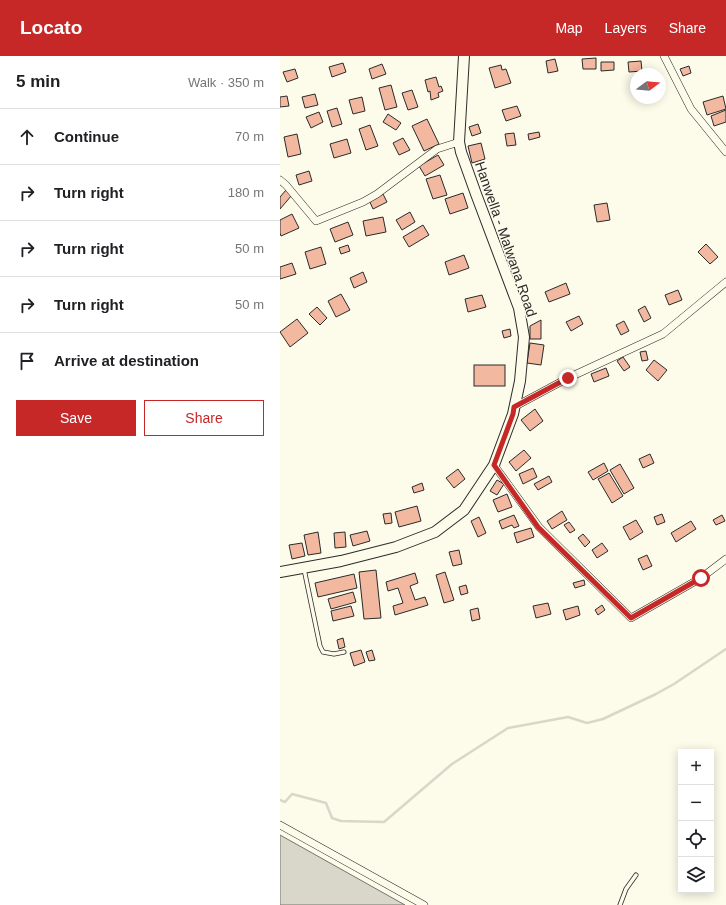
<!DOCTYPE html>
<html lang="en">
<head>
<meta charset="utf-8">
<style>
  :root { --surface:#fff; --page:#f6f6f6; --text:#202124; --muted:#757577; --line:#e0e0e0; --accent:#c62828 }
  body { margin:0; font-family:Helvetica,sans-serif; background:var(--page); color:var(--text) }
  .controls { position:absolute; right:12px; bottom:12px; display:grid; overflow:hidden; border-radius:0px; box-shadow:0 2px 10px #0003 }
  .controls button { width:36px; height:36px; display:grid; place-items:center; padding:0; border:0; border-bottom:1px solid var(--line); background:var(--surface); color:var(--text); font:20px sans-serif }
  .compass { position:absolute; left:350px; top:12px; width:36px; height:36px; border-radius:50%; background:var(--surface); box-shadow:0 2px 10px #0003; rotate:74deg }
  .stop { position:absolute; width:12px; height:12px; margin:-9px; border:3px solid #c62828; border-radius:50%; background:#fff }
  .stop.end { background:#c62828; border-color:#fff; box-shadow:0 1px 4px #0008 }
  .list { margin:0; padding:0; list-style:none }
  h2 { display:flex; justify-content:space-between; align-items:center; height:52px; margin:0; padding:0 16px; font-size:17px }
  h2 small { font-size:13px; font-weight:400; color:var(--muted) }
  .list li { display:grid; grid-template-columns:26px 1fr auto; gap:12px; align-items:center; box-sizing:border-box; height:56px; padding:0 16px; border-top:1px solid var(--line) }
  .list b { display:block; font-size:15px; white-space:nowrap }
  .list em { font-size:13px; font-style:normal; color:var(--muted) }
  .actions { display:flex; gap:8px; padding:12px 16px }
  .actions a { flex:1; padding:9px 0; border:1px solid var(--accent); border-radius:0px; text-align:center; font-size:14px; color:var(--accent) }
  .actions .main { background:var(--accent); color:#fff }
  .icon { flex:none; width:22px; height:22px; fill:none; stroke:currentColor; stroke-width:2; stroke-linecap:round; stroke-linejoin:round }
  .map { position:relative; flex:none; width:446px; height:849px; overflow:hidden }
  header { display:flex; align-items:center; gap:24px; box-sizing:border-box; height:56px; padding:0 20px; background:var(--accent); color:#fff }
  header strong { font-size:19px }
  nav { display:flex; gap:22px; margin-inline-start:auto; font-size:14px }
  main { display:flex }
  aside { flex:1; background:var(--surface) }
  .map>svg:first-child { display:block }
</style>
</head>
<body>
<header>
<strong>Locato</strong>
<nav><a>Map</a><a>Layers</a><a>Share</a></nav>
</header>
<main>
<aside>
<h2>5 min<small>Walk · 350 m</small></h2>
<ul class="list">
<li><svg class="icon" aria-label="ahead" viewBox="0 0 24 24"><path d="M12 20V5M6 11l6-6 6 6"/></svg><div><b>Continue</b></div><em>70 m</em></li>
<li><svg class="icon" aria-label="right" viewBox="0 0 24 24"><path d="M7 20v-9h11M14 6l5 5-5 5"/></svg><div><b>Turn right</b></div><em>180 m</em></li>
<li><svg class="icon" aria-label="right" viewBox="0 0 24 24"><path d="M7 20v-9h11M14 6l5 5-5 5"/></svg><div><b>Turn right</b></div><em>50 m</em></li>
<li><svg class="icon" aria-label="right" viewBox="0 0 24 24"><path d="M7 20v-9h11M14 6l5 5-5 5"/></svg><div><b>Turn right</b></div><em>50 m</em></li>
<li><svg class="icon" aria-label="arrive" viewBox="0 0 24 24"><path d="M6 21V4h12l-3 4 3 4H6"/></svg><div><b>Arrive at destination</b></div></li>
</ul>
<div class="actions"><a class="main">Save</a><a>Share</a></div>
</aside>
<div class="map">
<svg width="446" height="849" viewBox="0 0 446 849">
  <rect width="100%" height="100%" fill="#fdfbea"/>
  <path fill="#d8d7c9" stroke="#74746e" d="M0 779 125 849H0Z"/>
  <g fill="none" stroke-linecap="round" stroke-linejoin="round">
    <path stroke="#d8d7c9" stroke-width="2.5" d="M0 744 5 746 12 738 46 747 52 762 61 765 104 766 172 708 228 672 288 661 307 667 323 663 376 638 394 628 446 593"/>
  </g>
  <g fill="#f2b8a0" stroke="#2b2b2b">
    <path d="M316 2V13H303L302 3Z"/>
    <path d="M275 3 278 15 268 17 266 5Z"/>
    <path d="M361 5 362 15 349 16 348 6Z"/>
    <path d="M321 6H334V14L321 15Z"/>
    <path d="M63 7 66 16 52 21 49 11Z"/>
    <path d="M102 8 106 18 92 23 89 13Z"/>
    <path d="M221 9 222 14 226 13 231 27 215 32 209 12Z"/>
    <path d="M409 10 411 17 403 20 400 13Z"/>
    <path d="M15 13 18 22 7 26 3 16Z"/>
    <path d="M156 21 159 31 161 30 163 35 158 37 159 41 151 44 150 35 148 36 145 24Z"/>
    <path d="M111 29 117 51 105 54 99 32Z"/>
    <path d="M132 34 138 51 128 54 122 37Z"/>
    <path d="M35 38 38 49 25 52 22 41Z"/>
    <path d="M7 40 9 50 0 51V41Z"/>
    <path d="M443 40 446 53 427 59 423 46Z"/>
    <path d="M82 41 85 55 73 58 69 44Z"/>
    <path d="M237 50 241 60 226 65 222 54Z"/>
    <path d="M57 52 62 68 52 71 47 55Z"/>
    <path d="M446 54V66L434 70 431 60Z"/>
    <path d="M39 56 43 66 31 72 26 61Z"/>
    <path d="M108 58 121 67 116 74 103 66Z"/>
    <path d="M147 63 159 88 144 95 132 70Z"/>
    <path d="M198 68 201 77 192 80 189 71Z"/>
    <path d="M90 69 98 90 86 94 79 73Z"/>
    <path d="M259 76 260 81 249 84 248 78Z"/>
    <path d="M234 77 236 89 227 90 225 78Z"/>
    <path d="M17 78 21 98 8 101 4 81Z"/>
    <path d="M123 82 130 94 119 99 113 87Z"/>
    <path d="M67 83 71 97 54 102 50 88Z"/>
    <path d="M201 87 205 103 192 107 188 90Z"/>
    <path d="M158 99 164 109 145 120 139 110Z"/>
    <path d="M29 115 32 125 19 129 16 119Z"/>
    <path d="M160 119 167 139 153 143 146 123Z"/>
    <path d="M6 134 12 139 0 153V141Z"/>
    <path d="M183 137 188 152 170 158 165 143Z"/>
    <path d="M103 138 107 146 93 153 89 144Z"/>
    <path d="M327 147 330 164 317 166 314 149Z"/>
    <path d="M130 156 135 166 122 174 116 164Z"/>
    <path d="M12 158 19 172 1 180 0 177V164Z"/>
    <path d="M103 161 106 176 86 180 83 165Z"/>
    <path d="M68 166 73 179 55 186 50 173Z"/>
    <path d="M143 169 149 179 129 191 123 181Z"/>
    <path d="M426 188 438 201 430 208 418 196Z"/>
    <path d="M68 189 70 195 61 198 59 192Z"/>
    <path d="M41 191 46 208 30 213 25 196Z"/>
    <path d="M184 199 189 212 169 219 165 206Z"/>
    <path d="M12 207 16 218 0 223V211Z"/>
    <path d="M83 216 87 226 74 232 70 222Z"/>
    <path d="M286 227 290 238 269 246 265 236Z"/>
    <path d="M398 234 402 244 389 249 385 239Z"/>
    <path d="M61 238 70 254 56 261 48 245Z"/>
    <path d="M202 239 206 251 188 256 185 243Z"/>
    <path d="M365 250 371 262 364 266 358 254Z"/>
    <path d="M37 251 47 262 40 269 29 258Z"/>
    <path d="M299 260 303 268 291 275 286 266Z"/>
    <path d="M17 263 28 277 10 291 0 276Z"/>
    <path d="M261 264V283H250V270Z"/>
    <path d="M344 265 349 275 341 279 336 269Z"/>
    <path d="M230 273 231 280 224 282 222 275Z"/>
    <path d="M250 287 264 289 261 309 247 307Z"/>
    <path d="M366 295 368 304 362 305 360 296Z"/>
    <path d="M343 301 350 311 344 315 337 305Z"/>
    <path d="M374 304 387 314 378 325 366 314Z"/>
    <rect x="194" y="309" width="31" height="21"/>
    <path d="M326 312 329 320 314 326 311 318Z"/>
    <path d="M255 353 263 365 250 375 241 364Z"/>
    <path d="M244 394 251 402 236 415 229 406Z"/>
    <path d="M370 398 374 407 363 412 359 403Z"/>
    <path d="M324 407 328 415 313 424 308 416Z"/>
    <path d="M340 408 354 432 344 438 330 414Z"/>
    <path d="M253 412 257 421 243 428 239 418Z"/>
    <path d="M178 413 185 423 174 432 166 422Z"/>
    <path d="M329 417 343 440 332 447 318 423Z"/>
    <path d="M269 420 272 426 258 434 254 428Z"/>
    <path d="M217 424 224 428 217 439 210 435Z"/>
    <path d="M142 427 144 434 134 437 132 431Z"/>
    <path d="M227 438 232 451 218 456 213 444Z"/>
    <path d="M137 450 141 465 119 471 115 456Z"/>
    <path d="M282 455 287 464 272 473 267 465Z"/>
    <path d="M111 457 112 467 105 468 103 458Z"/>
    <path d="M382 458 385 466 377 469 374 461Z"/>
    <path d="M234 459 239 470 234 472 232 469 222 473 219 465Z"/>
    <path d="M442 459 445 465 436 469 433 464Z"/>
    <path d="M199 461 206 477 198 481 191 465Z"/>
    <path d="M356 464 363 476 350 484 343 471Z"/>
    <path d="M411 465 416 473 396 486 391 477Z"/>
    <path d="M289 466 295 474 290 477 284 469Z"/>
    <path d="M251 472 254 481 237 487 234 477Z"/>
    <path d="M87 475 90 485 73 490 70 479Z"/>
    <path d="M38 476 41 497 28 499 24 479Z"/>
    <path d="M65 476 66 491 55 492 54 477Z"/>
    <path d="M303 478 310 486 305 491 298 482Z"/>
    <path d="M22 487 25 500 12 503 9 489Z"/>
    <path d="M322 487 328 495 317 502 312 494Z"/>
    <path d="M179 494 182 508 173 510 169 496Z"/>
    <path d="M367 499 372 510 363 514 358 503Z"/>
    <path d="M96 514 101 562 84 563 79 516Z"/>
    <path d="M165 516 174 544 164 547 156 519Z"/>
    <path d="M135 517 138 527 130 530 135 544 145 541 148 549 115 559 113 550 123 547 118 532 108 535 106 526Z"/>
    <path d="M74 518 77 532 38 541 35 527Z"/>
    <path d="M304 524 305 529 295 532 293 527Z"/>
    <path d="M186 529 188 537 181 539 179 531Z"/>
    <path d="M73 536 76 546 51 553 48 543Z"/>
    <path d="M268 547 271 558 256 562 253 550Z"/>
    <path d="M322 549 325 554 318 559 315 554Z"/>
    <path d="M71 550 74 560 53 565 51 555Z"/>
    <path d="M298 550 300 559 286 564 283 554Z"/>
    <path d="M198 552 200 563 192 565 190 554Z"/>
    <path d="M63 582 65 591 59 593 57 584Z"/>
    <path d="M81 594 85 606 74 610 70 597Z"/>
    <path d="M92 594 95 604 89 605 86 596Z"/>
  </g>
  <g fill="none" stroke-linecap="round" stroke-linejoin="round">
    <defs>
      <g id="lane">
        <path d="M24 513 40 590 43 596 54 598 64 596"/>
        <path d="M340 849 346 833 356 819"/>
      </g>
      <g id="street">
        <path d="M384 0 411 53 446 96"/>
        <path d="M0 124 6 129 36 165 83 146 97 138 157 93 179 86"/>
        <path d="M234 351 288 322 383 278 446 226"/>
        <path d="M214 409 259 471 351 562 421 522 446 503"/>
        <path d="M0 769 144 849"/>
      </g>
      <path id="secondary" d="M0 516 61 505 116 491 155 476 184 454 214 409 233 358 240 325 244 281 239 252 196 138 181 96 179 86 184 0"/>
    </defs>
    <use href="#lane" stroke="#2b2b2b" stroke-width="5"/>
    <use href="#street" stroke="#2b2b2b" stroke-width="8"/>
    <use href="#secondary" stroke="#2b2b2b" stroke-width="12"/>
    <use href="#lane" stroke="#fdfbea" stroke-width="3.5"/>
    <use href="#street" stroke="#fdfbea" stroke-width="7"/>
    <use href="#secondary" stroke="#fdfbea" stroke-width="10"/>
  </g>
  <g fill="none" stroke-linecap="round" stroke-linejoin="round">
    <path stroke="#c62828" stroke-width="5" d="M288 322 234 351 233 358 214 409 258 471 351 562 421 522"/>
  </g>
  <g text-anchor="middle" stroke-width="3" stroke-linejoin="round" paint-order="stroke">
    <g font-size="14" fill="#2b2b2b" stroke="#fdfbea">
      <text transform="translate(226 183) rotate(71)" y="5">Hanwella - Malwana Road</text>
    </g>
  </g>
</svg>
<div class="controls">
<button>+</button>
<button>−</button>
<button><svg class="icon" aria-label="locate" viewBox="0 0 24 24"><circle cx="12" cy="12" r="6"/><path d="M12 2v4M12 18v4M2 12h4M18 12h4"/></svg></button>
<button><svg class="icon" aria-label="layers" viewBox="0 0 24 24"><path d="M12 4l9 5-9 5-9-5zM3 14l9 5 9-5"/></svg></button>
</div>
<svg class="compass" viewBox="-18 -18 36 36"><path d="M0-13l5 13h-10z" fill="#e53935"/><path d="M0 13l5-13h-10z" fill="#757577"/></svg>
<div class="stop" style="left:421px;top:522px"></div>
<div class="stop end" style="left:288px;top:322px"></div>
</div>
</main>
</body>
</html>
